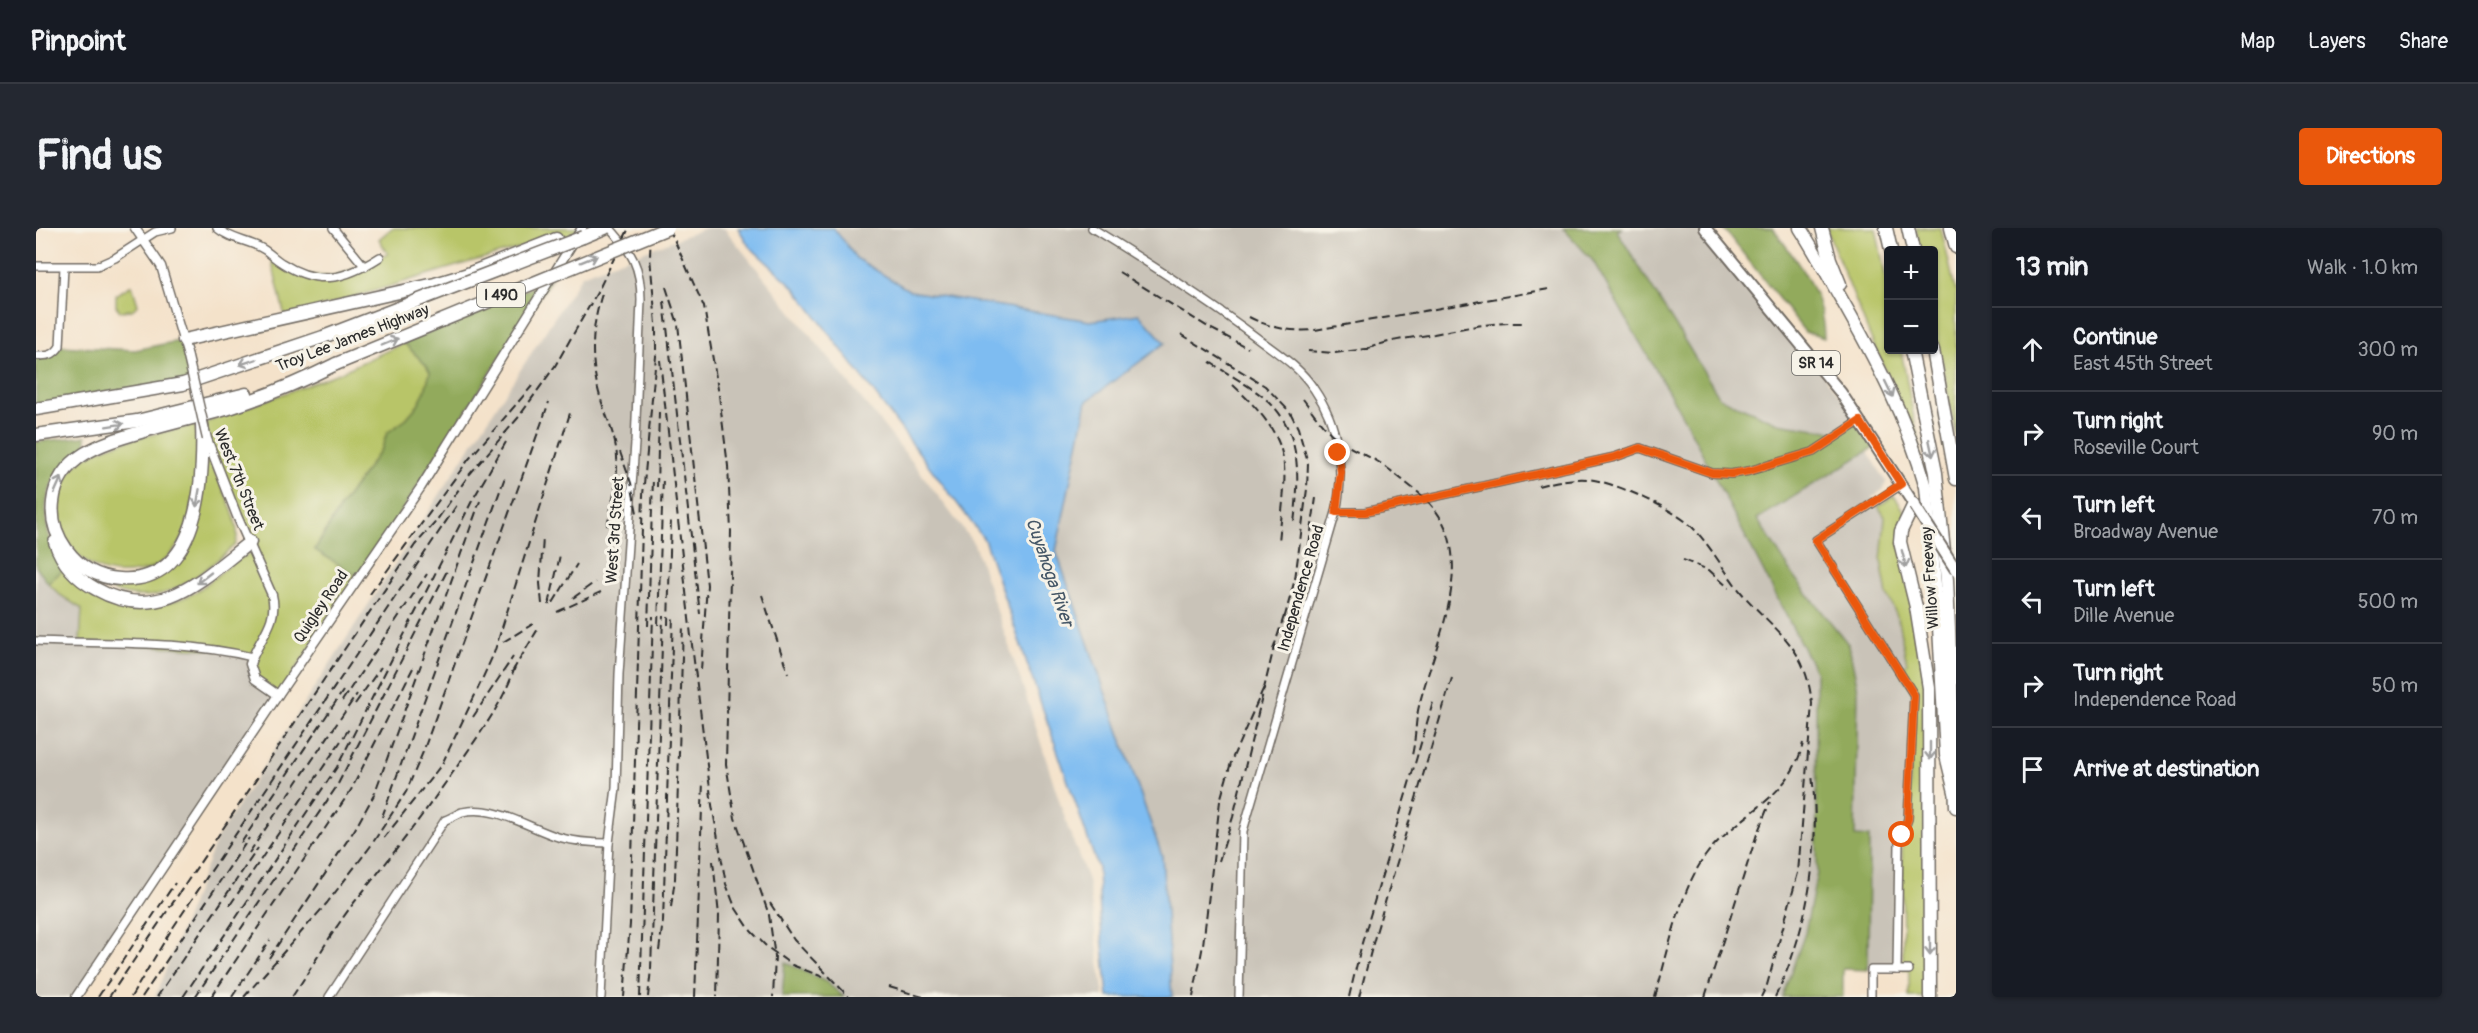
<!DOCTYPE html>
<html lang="en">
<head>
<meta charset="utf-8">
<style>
  :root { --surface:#171b24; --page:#242831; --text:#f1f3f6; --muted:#9ea1a6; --line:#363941; --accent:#ea580c }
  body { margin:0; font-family:Pangolin,sans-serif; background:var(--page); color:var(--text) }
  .controls { position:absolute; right:18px; top:18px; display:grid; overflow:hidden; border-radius:6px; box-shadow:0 2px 4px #0004 }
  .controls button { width:54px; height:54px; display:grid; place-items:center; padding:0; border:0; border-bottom:2px solid var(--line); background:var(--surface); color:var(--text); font:30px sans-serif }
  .stop { position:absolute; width:18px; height:18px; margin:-14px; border:4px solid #ea580c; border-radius:50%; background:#fff }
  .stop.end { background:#ea580c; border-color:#fff; box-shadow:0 2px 6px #0008 }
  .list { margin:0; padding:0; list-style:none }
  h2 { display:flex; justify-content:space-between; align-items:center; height:78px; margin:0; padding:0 24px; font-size:26px }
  h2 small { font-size:20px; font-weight:400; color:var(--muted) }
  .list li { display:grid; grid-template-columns:39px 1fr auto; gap:18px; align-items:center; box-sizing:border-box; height:84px; padding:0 24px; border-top:2px solid var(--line) }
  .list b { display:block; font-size:22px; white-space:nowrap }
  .list p { margin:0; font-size:20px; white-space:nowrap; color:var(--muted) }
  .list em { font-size:20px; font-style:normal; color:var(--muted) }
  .icon { flex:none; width:33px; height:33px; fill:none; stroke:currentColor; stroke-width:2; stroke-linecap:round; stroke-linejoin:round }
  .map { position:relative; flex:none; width:1920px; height:769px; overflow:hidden; border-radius:6px }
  header { display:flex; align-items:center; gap:36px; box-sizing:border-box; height:84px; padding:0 30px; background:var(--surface); border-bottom:2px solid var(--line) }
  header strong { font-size:28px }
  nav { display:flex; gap:33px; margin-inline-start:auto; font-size:21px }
  .intro { display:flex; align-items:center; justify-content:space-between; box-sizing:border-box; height:144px; padding:0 36px }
  h1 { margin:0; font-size:42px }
  .button { padding:15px 27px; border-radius:6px; background:var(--accent); color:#fff; font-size:21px; font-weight:700 }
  main { display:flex; gap:36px; padding:0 36px }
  aside { flex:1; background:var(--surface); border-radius:6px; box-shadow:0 2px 4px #0004 }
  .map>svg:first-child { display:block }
</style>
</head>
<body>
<header>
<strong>Pinpoint</strong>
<nav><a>Map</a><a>Layers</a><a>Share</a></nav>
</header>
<div class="intro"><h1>Find us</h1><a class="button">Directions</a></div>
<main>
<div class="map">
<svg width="1920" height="769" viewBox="0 0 1920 769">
  <rect width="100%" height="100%" fill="#f7f3e8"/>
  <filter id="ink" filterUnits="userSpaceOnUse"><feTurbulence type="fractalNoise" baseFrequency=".0167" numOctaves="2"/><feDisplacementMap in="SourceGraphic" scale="12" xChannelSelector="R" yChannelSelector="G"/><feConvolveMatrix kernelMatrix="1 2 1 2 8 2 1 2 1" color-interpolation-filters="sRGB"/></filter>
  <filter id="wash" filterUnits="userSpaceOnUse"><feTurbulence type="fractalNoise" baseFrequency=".008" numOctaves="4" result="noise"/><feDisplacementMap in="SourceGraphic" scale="24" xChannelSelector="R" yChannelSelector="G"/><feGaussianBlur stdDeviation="1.35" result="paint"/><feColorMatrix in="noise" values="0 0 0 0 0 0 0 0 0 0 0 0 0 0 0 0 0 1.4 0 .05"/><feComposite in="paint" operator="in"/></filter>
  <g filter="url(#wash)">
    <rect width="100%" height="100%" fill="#f4e2ca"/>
    <g fill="#c9c3b8">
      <path d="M670 0H688L882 241 938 316 987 459 1032 600 1052 652 1068 769H119L181 610 546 47Z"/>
      <path d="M800 0H1526L1557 33 1650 194 1780 445 1781 645 1769 705 1746 769H1136L1126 628 1020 323 1051 173 1129 115 1102 86 1054 93 874 63 820 30Z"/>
      <path d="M1586 0H1669L1824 193 1805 205 1742 195 1684 170 1581 3Z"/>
      <path d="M1831 222 1850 253 1848 261 1836 269 1849 289 1846 313 1851 367 1861 388 1871 436 1864 442 1878 467 1872 591 1863 615 1861 742H1832L1833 610 1819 608 1822 462 1813 417 1759 350 1721 291Z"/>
      <path d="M0 339 12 355 24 367 46 381 156 419 216 429 242 467 40 769H0Z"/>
    </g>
    <g fill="#b8c567" stroke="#727849" stroke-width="1.5">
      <path d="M356 0H546L540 10 535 8C438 29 344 63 249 89L234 26 265 46 299 49 352 26 343 11Z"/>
      <path d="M1790 0H1840L1852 61V122H1865L1884 222 1834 108Z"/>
      <path d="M1880 0H1905L1920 65V209L1898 91V22H1884Z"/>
      <path d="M96 57 102 77 96 82 84 83 80 78V67Z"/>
      <path d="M368 115 390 137 394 144 389 163 381 178 368 193 351 205 346 220 304 279 279 321 323 349 242 467 219 451 216 429 187 422 44 414 46 381 24 367 12 355 27 342C59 383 106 388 152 368 169 360 182 345 197 335 204 330 211 327 218 324L166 196 303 145Z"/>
      <path d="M159 197C161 211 164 227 163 242 161 256 152 301 145 313 141 319 132 329 127 333 117 341 105 344 93 345 52 349 20 315 24 275 25 259 32 241 46 232 72 213 127 205 159 197Z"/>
      <path d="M172 229C181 250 209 297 199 317 162 348 127 383 76 362 61 356 52 352 42 339L85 355 144 328Z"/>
      <path d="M1858 268 1872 288 1865 303 1891 436 1894 769H1873V742H1867L1866 615 1872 591 1878 467 1864 442 1871 435 1861 388 1851 367 1845 333 1849 289 1842 278Z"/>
    </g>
    <g fill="#92aa5c" stroke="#5e6a44" stroke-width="1.5">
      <path d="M1527 0H1586L1581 3 1684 170 1742 195 1805 205 1824 193 1840 218 1721 291 1759 350 1813 417 1822 462 1819 608 1833 609 1832 742 1807 741V769H1746L1769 705 1781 645 1780 445 1650 194 1557 33Z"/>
      <path d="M1687 0H1737C1762 36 1788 64 1788 110L1769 104Z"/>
      <path d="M515 51 323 349 279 322 304 279 346 220 351 205 368 193 381 178 389 163 394 144 390 137 368 115Z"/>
      <path d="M148 112 157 154 0 182V128H13L24 118 99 122Z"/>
      <path d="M50 208V217C3 253 0 291 27 342L12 355 0 339V214Z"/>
      <path d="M749 734 790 754 808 769H746Z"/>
    </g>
    <path fill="#7ebcf1" stroke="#54748e" stroke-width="1.5" d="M702 0H798L820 30 874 63 1054 93 1103 86 1129 115 1051 173 1020 323 1126 628 1136 769H1072L1064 687 1062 640 948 311 759 60 713 18Z"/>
  </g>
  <g filter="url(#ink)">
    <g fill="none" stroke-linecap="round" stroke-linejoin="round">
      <defs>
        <g id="minor">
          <path d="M181 0C195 12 212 12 227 21 234 25 239 31 246 35 283 59 310 51 344 29"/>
          <path d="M297 0 329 39"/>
          <path d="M1056 0C1113 35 1167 69 1220 109 1241 125 1264 139 1278 161 1303 197 1309 242 1300 284L1207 603 1203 769"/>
          <path d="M0 38H61L79 30 119 4 136 0"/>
          <path d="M0 128C11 128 18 128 24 118L28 39"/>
          <path d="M1300 284H1329L1579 229 1604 220 1676 245 1695 246 1713 243 1777 224 1824 193"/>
          <path d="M0 413C71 416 146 412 216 429"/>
          <path d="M1861 742 1863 615 1872 591 1878 467 1780 312 1865 257"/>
          <path d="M293 769 409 592C415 590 421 586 426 584 458 576 493 600 522 609 539 614 556 615 573 615"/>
          <path d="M565 769 573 615 580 560 583 446 599 215 605 72C605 38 596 25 574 0"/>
          <path d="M1835 769V742H1873"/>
        </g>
        <g id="tertiary">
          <path d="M99 0 125 38 151 125"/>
          <path d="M171 211 201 288 236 367C243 395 222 411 214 436L219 451 242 467"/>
          <path d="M40 769 242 467 385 259 546 0"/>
        </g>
        <path id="primary" d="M1669 0 1805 165 1879 278"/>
        <g id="motorway">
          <path d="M1764 0C1778 22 1790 44 1803 67 1838 128 1871 190 1890 259L1903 399 1910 527 1919 564"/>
          <path d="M1786 0 1794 31 1804 56"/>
          <path d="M1850 0 1855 22"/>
          <path d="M1872 0 1877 22"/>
          <path d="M1915 0 1920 19"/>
          <path d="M547 9 569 0"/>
          <path d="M148 112 399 56 429 47 520 11"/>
          <path d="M1875 122 1900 245 1911 352 1920 579"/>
          <path d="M1897 122 1920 251"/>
          <path d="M0 181 147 156 287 109"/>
          <path d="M166 196C168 251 164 357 84 351 62 350 43 339 30 321 20 307 15 291 17 274 22 224 75 213 115 201 140 194 165 188 190 181 228 169 264 154 300 136"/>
          <path d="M0 207 101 193 210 166"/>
          <path d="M1878 276 1865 303 1864 314 1880 379 1893 460 1894 769"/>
          <path d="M19 314C26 335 41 351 60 361 124 397 166 351 214 314"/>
        </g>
      </defs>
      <use href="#minor" stroke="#716b63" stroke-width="10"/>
      <use href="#tertiary" stroke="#716b63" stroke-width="11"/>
      <use href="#primary" stroke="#716b63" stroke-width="14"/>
      <use href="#motorway" stroke="#716b63" stroke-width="15"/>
      <use href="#minor" stroke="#fff" stroke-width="7"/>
      <use href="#tertiary" stroke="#fff" stroke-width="8"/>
      <use href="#primary" stroke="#fff" stroke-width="10"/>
      <use href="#motorway" stroke="#fff" stroke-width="12"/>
      <g stroke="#2b2b2b" stroke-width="2" stroke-dasharray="9 4.5" stroke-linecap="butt">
        <path d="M633 0 668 79 683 167 692 238 695 303 690 536 699 590 733 687 739 729 737 769"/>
        <path d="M1083 44 1172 99 1212 120"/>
        <path d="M630 59 642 96 671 357 665 442"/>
        <path d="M566 66C554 103 554 138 566 175 572 193 580 210 581 229 582 252 576 275 571 298"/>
        <path d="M628 73 664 386"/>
        <path d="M1213 89C1234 100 1255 104 1279 102L1513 61"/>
        <path d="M1145 106 1229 158 1254 184 1262 200 1272 235 1271 261 1259 351 1247 395"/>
        <path d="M1331 121C1352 112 1375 110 1398 106 1427 100 1456 94 1486 95"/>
        <path d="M1272 123 1299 125 1338 120"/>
        <path d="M624 132 656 417 676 577 690 656 699 679 715 703 731 719 756 737 787 749"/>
        <path d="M1174 134C1193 147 1215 158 1232 173 1267 205 1263 253 1258 295"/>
        <path d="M1197 157C1261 217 1250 234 1243 314"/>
        <path d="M1267 171C1277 184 1286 198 1299 209 1311 219 1326 225 1339 232 1353 240 1366 252 1379 262 1452 317 1400 408 1383 478 1379 494 1380 511 1376 527"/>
        <path d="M584 224 595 255 601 285"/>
        <path d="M1502 258C1518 254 1534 250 1551 251 1577 253 1641 282 1658 301 1678 322 1691 349 1710 370 1745 408 1770 420 1776 476L1762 645 1731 757 1725 769"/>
        <path d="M621 259 623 184"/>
        <path d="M1647 332 1673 342 1693 360"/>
        <path d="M1269 344 1280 270"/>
        <path d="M334 366 433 231 496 158"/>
        <path d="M726 367 752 445"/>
        <path d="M537 370 559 354"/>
        <path d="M517 375 541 336"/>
        <path d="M506 376 504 355 507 310"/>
        <path d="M513 377 524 327"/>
        <path d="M521 384 565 364"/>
        <path d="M622 397 627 250"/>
        <path d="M632 397 635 289"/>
        <path d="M612 398 617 251"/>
        <path d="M467 414 497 396"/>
        <path d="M1237 422 1248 388"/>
        <path d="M476 444 502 401"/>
        <path d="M306 473 391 346"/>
        <path d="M319 476 345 439"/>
        <path d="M437 489 477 429"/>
        <path d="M346 589 469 249"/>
        <path d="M348 610 406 536 439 467 458 425 535 182"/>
        <path d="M205 615 307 463"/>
        <path d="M213 625 321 466"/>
        <path d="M677 633 683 687 681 769"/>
        <path d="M1183 633 1197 589 1239 415"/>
        <path d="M734 675 758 712 813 769"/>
        <path d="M194 677 315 498"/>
        <path d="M635 679 639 651 647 397"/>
        <path d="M623 723 627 693 637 387"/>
        <path d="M233 730 319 601 338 567 444 273"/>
        <path d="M853 759 887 769"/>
        <path d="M62 769 139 655"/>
        <path d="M73 769 379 317 398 296 433 247 482 190 519 138 562 63 593 0"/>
        <path d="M95 769 134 704 423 274"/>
        <path d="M106 769 213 610"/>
        <path d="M121 769 222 620"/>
        <path d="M147 769 301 539 436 273 470 214"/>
        <path d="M159 769 301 558 412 341"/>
        <path d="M175 769 315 562 377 440"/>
        <path d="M196 769 234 712"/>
        <path d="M208 769 291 675 334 619 370 564 387 524 513 174"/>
        <path d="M256 769C279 735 299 697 325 666 361 622 394 577 427 530 447 501 468 473 479 439"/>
        <path d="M588 769 594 696 607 267 620 128V96L614 29 615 0"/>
        <path d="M604 769 617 388"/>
        <path d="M612 769 615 741 627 388"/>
        <path d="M659 769 667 553"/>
        <path d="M1157 769 1167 717 1184 573 1196 531 1228 459"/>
        <path d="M1313 769 1326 715 1398 471"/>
        <path d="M1323 769 1339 708 1416 450"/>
        <path d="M1619 769C1632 726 1643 663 1670 627 1700 587 1755 571 1767 515"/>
        <path d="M1669 769 1721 606 1734 574"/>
        <path d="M1739 769C1772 703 1785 621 1776 547"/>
      </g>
      <defs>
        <path id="tertiary-bridge" d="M151 125 171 211"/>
        <path id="primary-bridge" d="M1879 278 1920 342"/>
        <g id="motorway-bridge">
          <path d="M287 109 547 9"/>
          <path d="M300 136 632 0"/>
        </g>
      </defs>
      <use href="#tertiary-bridge" stroke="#716b63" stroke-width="11" stroke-linecap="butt"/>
      <use href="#primary-bridge" stroke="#716b63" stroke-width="14" stroke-linecap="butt"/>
      <use href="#motorway-bridge" stroke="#716b63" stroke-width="15" stroke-linecap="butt"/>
      <use href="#tertiary-bridge" stroke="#fff" stroke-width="8"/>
      <use href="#primary-bridge" stroke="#fff" stroke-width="10"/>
      <use href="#motorway-bridge" stroke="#fff" stroke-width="12"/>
    </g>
    <defs><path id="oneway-shaft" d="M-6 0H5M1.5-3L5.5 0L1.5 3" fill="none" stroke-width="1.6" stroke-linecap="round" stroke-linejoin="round" transform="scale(1.5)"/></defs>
    <g stroke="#a0a0a0">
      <use href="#oneway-shaft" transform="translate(553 31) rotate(-22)"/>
      <use href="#oneway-shaft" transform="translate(354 114) rotate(-23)"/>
      <use href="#oneway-shaft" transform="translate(212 134) rotate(162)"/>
      <use href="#oneway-shaft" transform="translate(1853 161) rotate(64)"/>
      <use href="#oneway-shaft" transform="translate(79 197) rotate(-9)"/>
      <use href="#oneway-shaft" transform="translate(1895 220) rotate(78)"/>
      <use href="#oneway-shaft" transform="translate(22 257) rotate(-66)"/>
      <use href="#oneway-shaft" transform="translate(162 270) rotate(100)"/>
      <use href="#oneway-shaft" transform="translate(1868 331) rotate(76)"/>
      <use href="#oneway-shaft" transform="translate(168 350) rotate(142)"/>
      <use href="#oneway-shaft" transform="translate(1894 523) rotate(90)"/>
      <use href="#oneway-shaft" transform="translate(1894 718) rotate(90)"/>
    </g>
  </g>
  <g fill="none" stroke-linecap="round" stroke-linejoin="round" filter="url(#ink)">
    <path stroke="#ea580c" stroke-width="8" d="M1302 225 1305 244 1300 284H1329L1579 229 1604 220 1676 245 1695 246 1713 243 1777 224 1824 193 1865 256 1780 312 1878 467 1872 591 1866 607"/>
  </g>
  <g text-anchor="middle" stroke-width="6" stroke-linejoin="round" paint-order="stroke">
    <g fill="#f7f3e8" stroke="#686764" stroke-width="1.5">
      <rect x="441" y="55" width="48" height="24" rx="4.5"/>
      <rect x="1756" y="123" width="48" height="24" rx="4.5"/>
    </g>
    <g font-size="15" font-weight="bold" fill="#2b2b2b">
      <text x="465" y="72">I 490</text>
      <text x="1780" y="140">SR 14</text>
    </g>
    <g font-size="16" fill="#2b2b2b" stroke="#f7f3e8">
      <text transform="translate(316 109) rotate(-21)" y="6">Troy Lee James Highway</text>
      <text transform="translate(204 251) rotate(68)" y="6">West 7th Street</text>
      <text transform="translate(578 302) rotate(-86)" y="6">West 3rd Street</text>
      <text transform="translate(1893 350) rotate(-94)" y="6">Willow Freeway</text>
      <text transform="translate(1264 360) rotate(-74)" y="6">Independence Road</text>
      <text transform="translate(284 378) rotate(-56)" y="6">Quigley Road</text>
    </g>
    <g font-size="18" font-style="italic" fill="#445666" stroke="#f7f3e8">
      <text transform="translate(1014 344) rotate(71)" y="6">Cuyahoga River</text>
    </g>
  </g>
</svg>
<div class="controls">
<button>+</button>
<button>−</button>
</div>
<div class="stop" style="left:1866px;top:607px"></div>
<div class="stop end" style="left:1302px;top:225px"></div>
</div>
<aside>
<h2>13 min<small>Walk · 1.0 km</small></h2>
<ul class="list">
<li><svg class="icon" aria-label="ahead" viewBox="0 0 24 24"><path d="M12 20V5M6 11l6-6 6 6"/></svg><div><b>Continue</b><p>East 45th Street</p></div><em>300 m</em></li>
<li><svg class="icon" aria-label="right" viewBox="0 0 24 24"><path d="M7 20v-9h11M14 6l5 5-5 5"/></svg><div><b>Turn right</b><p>Roseville Court</p></div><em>90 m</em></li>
<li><svg class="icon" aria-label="left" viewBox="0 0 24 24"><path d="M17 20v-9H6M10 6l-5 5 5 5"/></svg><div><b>Turn left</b><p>Broadway Avenue</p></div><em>70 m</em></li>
<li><svg class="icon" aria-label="left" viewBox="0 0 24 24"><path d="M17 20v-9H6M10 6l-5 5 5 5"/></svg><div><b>Turn left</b><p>Dille Avenue</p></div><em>500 m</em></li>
<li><svg class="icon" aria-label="right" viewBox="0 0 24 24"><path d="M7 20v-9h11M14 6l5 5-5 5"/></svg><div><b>Turn right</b><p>Independence Road</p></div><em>50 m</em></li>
<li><svg class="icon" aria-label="arrive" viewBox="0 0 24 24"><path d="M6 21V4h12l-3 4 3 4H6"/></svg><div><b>Arrive at destination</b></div></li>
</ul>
</aside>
</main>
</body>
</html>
